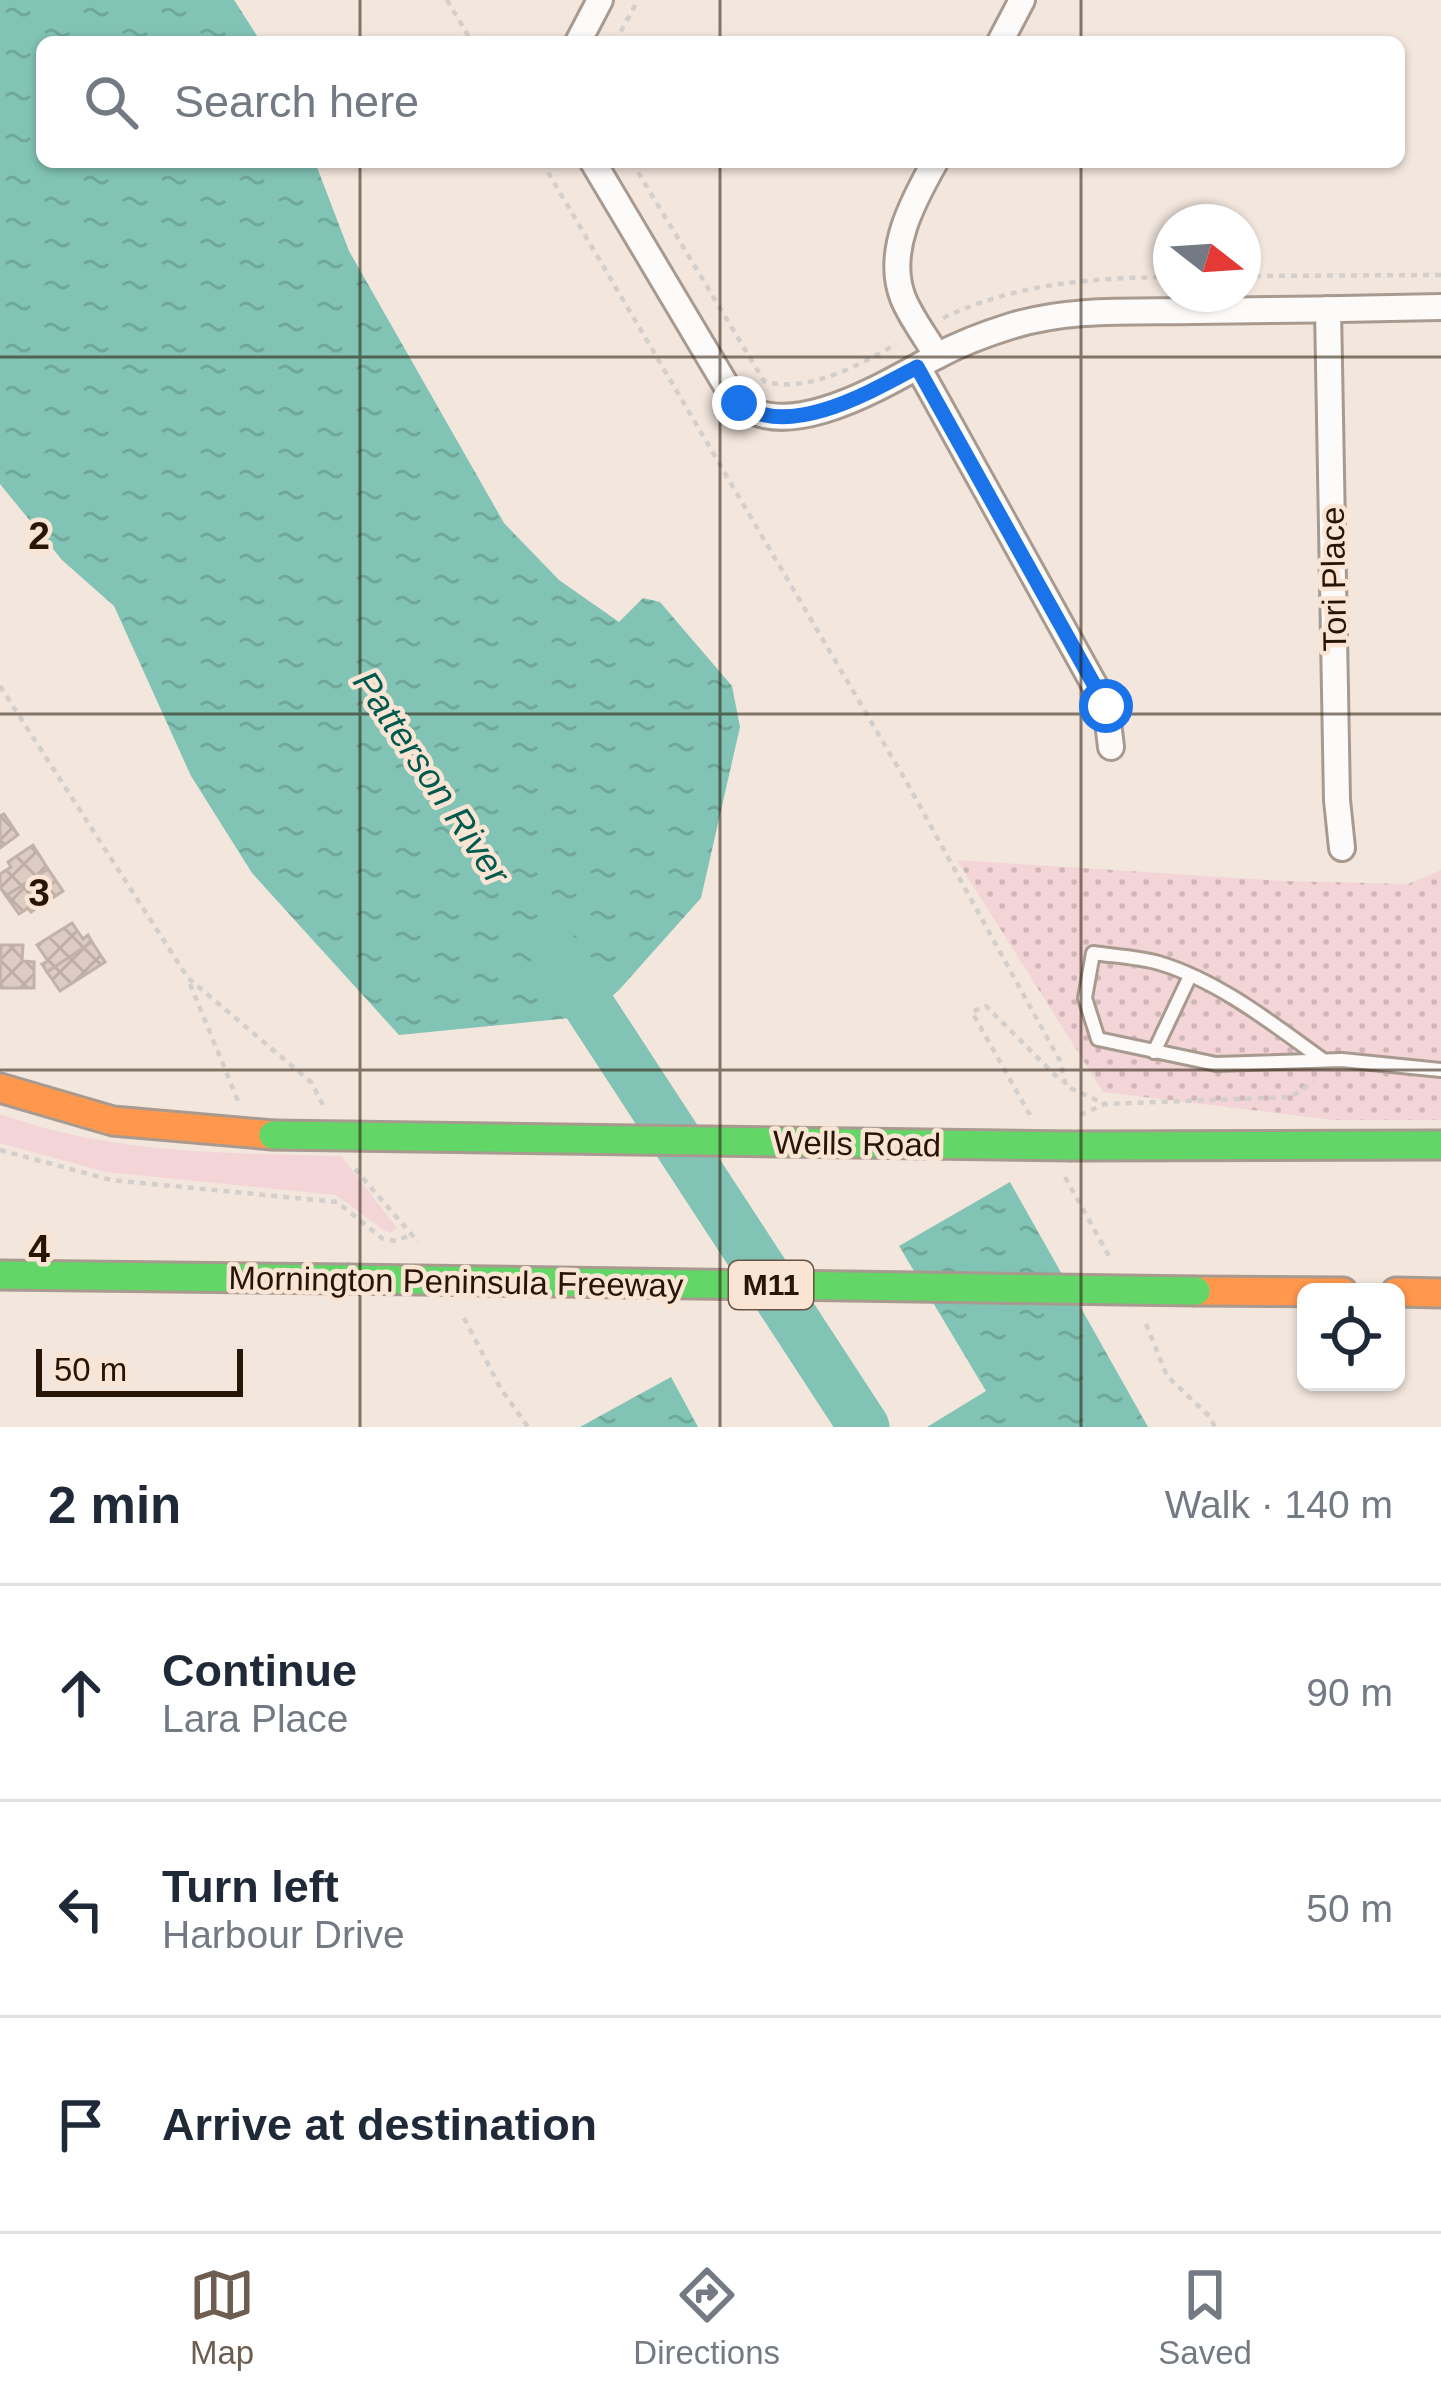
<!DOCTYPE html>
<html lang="en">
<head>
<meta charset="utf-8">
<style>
  :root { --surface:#fff; --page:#f2f2f3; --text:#1f2937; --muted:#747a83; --line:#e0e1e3; --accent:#6e5e51 }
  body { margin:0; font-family:Helvetica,sans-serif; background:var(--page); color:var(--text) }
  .controls { position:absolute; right:36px; bottom:36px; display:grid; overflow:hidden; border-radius:18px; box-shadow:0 3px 9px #0004 }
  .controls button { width:108px; height:108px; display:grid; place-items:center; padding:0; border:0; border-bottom:3px solid var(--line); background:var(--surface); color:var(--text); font:60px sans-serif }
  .compass { position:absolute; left:1153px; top:204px; width:108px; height:108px; border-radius:50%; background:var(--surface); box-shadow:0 3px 9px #0004; rotate:107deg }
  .scale { position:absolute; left:36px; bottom:30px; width:207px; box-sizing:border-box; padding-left:12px; border:6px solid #271506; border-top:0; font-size:33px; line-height:42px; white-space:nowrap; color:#271506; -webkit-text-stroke:9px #fae5d5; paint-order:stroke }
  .stop { position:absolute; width:36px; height:36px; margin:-27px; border:9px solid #1a73e8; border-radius:50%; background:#fff }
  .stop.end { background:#1a73e8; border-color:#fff; box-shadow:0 3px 12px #0008 }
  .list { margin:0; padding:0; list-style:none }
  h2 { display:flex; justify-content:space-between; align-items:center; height:156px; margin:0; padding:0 48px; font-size:51px }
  h2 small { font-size:39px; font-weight:400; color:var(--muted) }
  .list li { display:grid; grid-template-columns:78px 1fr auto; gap:36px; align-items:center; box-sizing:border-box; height:216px; padding:0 48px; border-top:3px solid var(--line) }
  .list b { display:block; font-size:45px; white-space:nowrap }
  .list p { margin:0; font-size:39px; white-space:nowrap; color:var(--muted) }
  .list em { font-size:39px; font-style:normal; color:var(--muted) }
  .icon { flex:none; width:66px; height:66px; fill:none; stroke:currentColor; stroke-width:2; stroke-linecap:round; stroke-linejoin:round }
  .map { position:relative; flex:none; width:1441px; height:1427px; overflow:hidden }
  .search { position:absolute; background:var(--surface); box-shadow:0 3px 9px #0004; left:36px; right:36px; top:36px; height:132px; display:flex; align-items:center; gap:30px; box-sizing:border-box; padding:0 42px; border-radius:18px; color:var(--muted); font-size:45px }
  .sheet { height:804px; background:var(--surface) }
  nav { display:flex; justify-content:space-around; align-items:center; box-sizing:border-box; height:168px; border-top:3px solid var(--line); background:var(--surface); font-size:33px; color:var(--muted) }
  nav a { display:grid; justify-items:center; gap:6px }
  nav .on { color:var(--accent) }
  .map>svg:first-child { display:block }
</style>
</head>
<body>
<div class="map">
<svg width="1441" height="1427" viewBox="0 0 1441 1427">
  <defs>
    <pattern id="park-dots" width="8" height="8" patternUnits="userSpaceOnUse" patternTransform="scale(3)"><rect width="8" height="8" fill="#f3d5d8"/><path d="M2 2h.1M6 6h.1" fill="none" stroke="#d0b6b8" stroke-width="1.8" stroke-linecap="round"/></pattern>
    <pattern id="water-ripples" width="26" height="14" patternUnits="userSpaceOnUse" patternTransform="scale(3)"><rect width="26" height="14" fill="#81c3b4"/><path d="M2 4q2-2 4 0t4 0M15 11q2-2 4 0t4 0" fill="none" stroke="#6fa799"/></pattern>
    <pattern id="building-cross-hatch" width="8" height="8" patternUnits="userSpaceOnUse" patternTransform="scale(3)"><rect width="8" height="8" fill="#ddccc4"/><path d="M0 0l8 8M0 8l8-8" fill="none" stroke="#beaea7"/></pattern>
  </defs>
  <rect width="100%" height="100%" fill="#f2e6dd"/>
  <path fill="#f3d5d8" d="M0 1114C111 1154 225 1153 341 1156L397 1228 390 1233 382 1229 336 1195 106 1172 0 1143Z"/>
  <path fill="url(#park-dots)" d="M957 860 1284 881 1408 884 1441 870V1120H1333L1103 1092Z"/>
  <g fill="url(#water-ripples)">
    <path d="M0 0H234L261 42H42V162H315L349 251 504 523 559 580 619 622 643 598 660 602 732 686 740 727 701 898 619 990 590 1016 399 1035 252 873 191 776 114 606 62 560 0 484Z"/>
    <path d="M1010 1182 1148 1427H927L986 1391 899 1246Z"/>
    <path d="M671 1377 698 1427H580Z"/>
  </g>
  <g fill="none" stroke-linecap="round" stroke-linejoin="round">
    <path stroke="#81c3b4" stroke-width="51" d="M556 955 864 1427"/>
  </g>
  <g fill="url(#building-cross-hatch)" stroke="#c3b2aa" stroke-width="3">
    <path d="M4 814 18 835 0 848V816Z"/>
    <path d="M33 845 48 869 6 896 0 887V874L11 867 8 862Z"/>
    <path d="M48 869 63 891 31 912 28 908 19 914 6 896Z"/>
    <path d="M72 923 83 939 88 935 92 942 47 972 42 964 48 961 37 945Z"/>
    <path d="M92 942 105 962 60 991 47 972Z"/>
    <path d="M1 945H23L22 961 34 962V988H0Z"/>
  </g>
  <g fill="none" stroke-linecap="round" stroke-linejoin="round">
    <defs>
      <g id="lane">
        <path d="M1154 1052 1190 976"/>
        <path d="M1323 1060C1273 1024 1219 981 1159 963 1138 957 1114 956 1093 953L1085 998 1098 1039 1216 1064 1342 1060 1441 1070"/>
      </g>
      <g id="street">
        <path d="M578 42 600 0"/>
        <path d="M1000 42 1022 0"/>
        <path d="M593 162 733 397C781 450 887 383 935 357 959 344 985 334 1011 326 1069 308 1133 312 1193 311 1276 310 1358 309 1441 307"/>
        <path d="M935 162C913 201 885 252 903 298 911 318 926 337 937 356"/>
        <path d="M1328 309 1337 800 1342 848"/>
        <path d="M918 367 1106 706 1111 747"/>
      </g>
      <g id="fast">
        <path d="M1071 1146 1441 1145"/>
        <path d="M0 1275 346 1279"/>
      </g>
      <g id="slow">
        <path d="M0 1088 113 1121 273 1135"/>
        <path d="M1196 1291 1343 1292"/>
        <path d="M1396 1292 1441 1293"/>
      </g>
    </defs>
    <use href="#lane" stroke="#a89a8f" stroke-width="18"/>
    <use href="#street" stroke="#a89a8f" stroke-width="30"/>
    <use href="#fast" stroke="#a89a8f" stroke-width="33"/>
    <use href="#slow" stroke="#a89a8f" stroke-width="33"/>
    <g stroke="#d3cfcc" stroke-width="4.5" stroke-dasharray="6 6" stroke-linecap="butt">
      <path d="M447 0 472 42"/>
      <path d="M615 42 638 0"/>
      <path d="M542 162 906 781 1060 1061 1066 1086 1105 1104"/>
      <path d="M632 162 764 381C807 394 860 365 896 344"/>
      <path d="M1243 276 1441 275"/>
      <path d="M943 318C1017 283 1091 278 1171 277"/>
      <path d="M0 686 188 978 311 1082 323 1105"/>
      <path d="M190 984 238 1101"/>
      <path d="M1030 1115 972 1012 986 1006 1062 1082"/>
      <path d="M1080 1115 1105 1104 1290 1097 1314 1082"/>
      <path d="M0 1150 111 1180 337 1202 383 1239 396 1241 410 1235"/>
      <path d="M355 1169 418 1242"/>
      <path d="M1065 1177 1109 1256"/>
      <path d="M464 1318 501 1389 528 1427"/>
      <path d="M1146 1324 1167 1376 1209 1416 1215 1427"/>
    </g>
    <use href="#lane" stroke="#fdfbfa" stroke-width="12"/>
    <use href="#street" stroke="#fdfbfa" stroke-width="24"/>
    <use href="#fast" stroke="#63d668" stroke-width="27"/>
    <use href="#slow" stroke="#ff974d" stroke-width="27"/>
    <defs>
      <g id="fast-bridge">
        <path d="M273 1135 1071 1146"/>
        <path d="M346 1279 1196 1291"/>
      </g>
    </defs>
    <use href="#fast-bridge" stroke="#a89a8f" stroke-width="33" stroke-linecap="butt"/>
    <use href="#fast-bridge" stroke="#63d668" stroke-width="27"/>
  </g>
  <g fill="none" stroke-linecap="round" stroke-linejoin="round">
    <path stroke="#1a73e8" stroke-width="15" d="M739 403C787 441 872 391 917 367L1106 706"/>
  </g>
  <path fill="none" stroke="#271506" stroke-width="3" stroke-opacity="0.55" d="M360 0V42M720 0V42M1081 0V42M360 162V1427M720 162V1427M1081 162V1427M0 357H1441M0 714H1441M0 1070H1441"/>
  <g text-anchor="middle" stroke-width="9" stroke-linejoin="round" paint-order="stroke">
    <rect fill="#fae5d5" stroke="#665344" stroke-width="3" x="729" y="1261" width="84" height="48" rx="9"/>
    <g font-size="30" font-weight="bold" fill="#271506">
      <text x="771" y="1295">M11</text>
    </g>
    <g font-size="33" fill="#271506" stroke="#fae5d5">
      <text transform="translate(1333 579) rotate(-91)" y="12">Tori Place</text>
      <text transform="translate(857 1143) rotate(1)" y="12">Wells Road</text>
      <text transform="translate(456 1281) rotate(1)" y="12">Mornington Peninsula Freeway</text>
    </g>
    <g font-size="36" font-style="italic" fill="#005a4e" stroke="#fae5d5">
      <text transform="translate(432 777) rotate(56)" y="13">Patterson River</text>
    </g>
  </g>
  <g font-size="39" text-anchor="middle" font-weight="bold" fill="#271506" stroke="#fae5d5" stroke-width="9" stroke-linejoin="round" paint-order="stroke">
    <text x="39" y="549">2</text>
    <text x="39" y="906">3</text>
    <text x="39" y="1262">4</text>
  </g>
</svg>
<div class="controls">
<button><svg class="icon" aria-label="locate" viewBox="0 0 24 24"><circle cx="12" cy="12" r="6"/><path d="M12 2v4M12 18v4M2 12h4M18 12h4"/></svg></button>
</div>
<svg class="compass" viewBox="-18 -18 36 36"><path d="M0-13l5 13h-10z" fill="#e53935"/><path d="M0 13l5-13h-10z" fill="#747a83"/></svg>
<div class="scale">50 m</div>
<div class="stop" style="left:1106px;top:706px"></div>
<div class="stop end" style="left:739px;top:403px"></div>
<div class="search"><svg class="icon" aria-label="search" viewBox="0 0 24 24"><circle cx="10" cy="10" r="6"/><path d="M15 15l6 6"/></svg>Search here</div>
</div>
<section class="sheet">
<h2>2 min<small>Walk · 140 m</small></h2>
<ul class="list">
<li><svg class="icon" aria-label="ahead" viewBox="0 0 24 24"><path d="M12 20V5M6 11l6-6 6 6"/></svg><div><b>Continue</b><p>Lara Place</p></div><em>90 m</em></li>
<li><svg class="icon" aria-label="left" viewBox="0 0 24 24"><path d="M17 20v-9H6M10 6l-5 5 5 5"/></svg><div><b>Turn left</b><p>Harbour Drive</p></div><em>50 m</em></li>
<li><svg class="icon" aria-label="arrive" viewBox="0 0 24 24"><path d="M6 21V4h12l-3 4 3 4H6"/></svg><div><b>Arrive at destination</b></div></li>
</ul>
</section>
<nav>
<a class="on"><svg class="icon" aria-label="map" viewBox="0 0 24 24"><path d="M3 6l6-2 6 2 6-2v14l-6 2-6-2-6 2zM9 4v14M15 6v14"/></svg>Map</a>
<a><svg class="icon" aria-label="directions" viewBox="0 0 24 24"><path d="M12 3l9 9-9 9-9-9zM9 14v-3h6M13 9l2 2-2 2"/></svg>Directions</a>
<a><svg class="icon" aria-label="saved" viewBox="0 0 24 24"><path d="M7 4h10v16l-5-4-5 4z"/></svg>Saved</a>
</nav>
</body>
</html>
